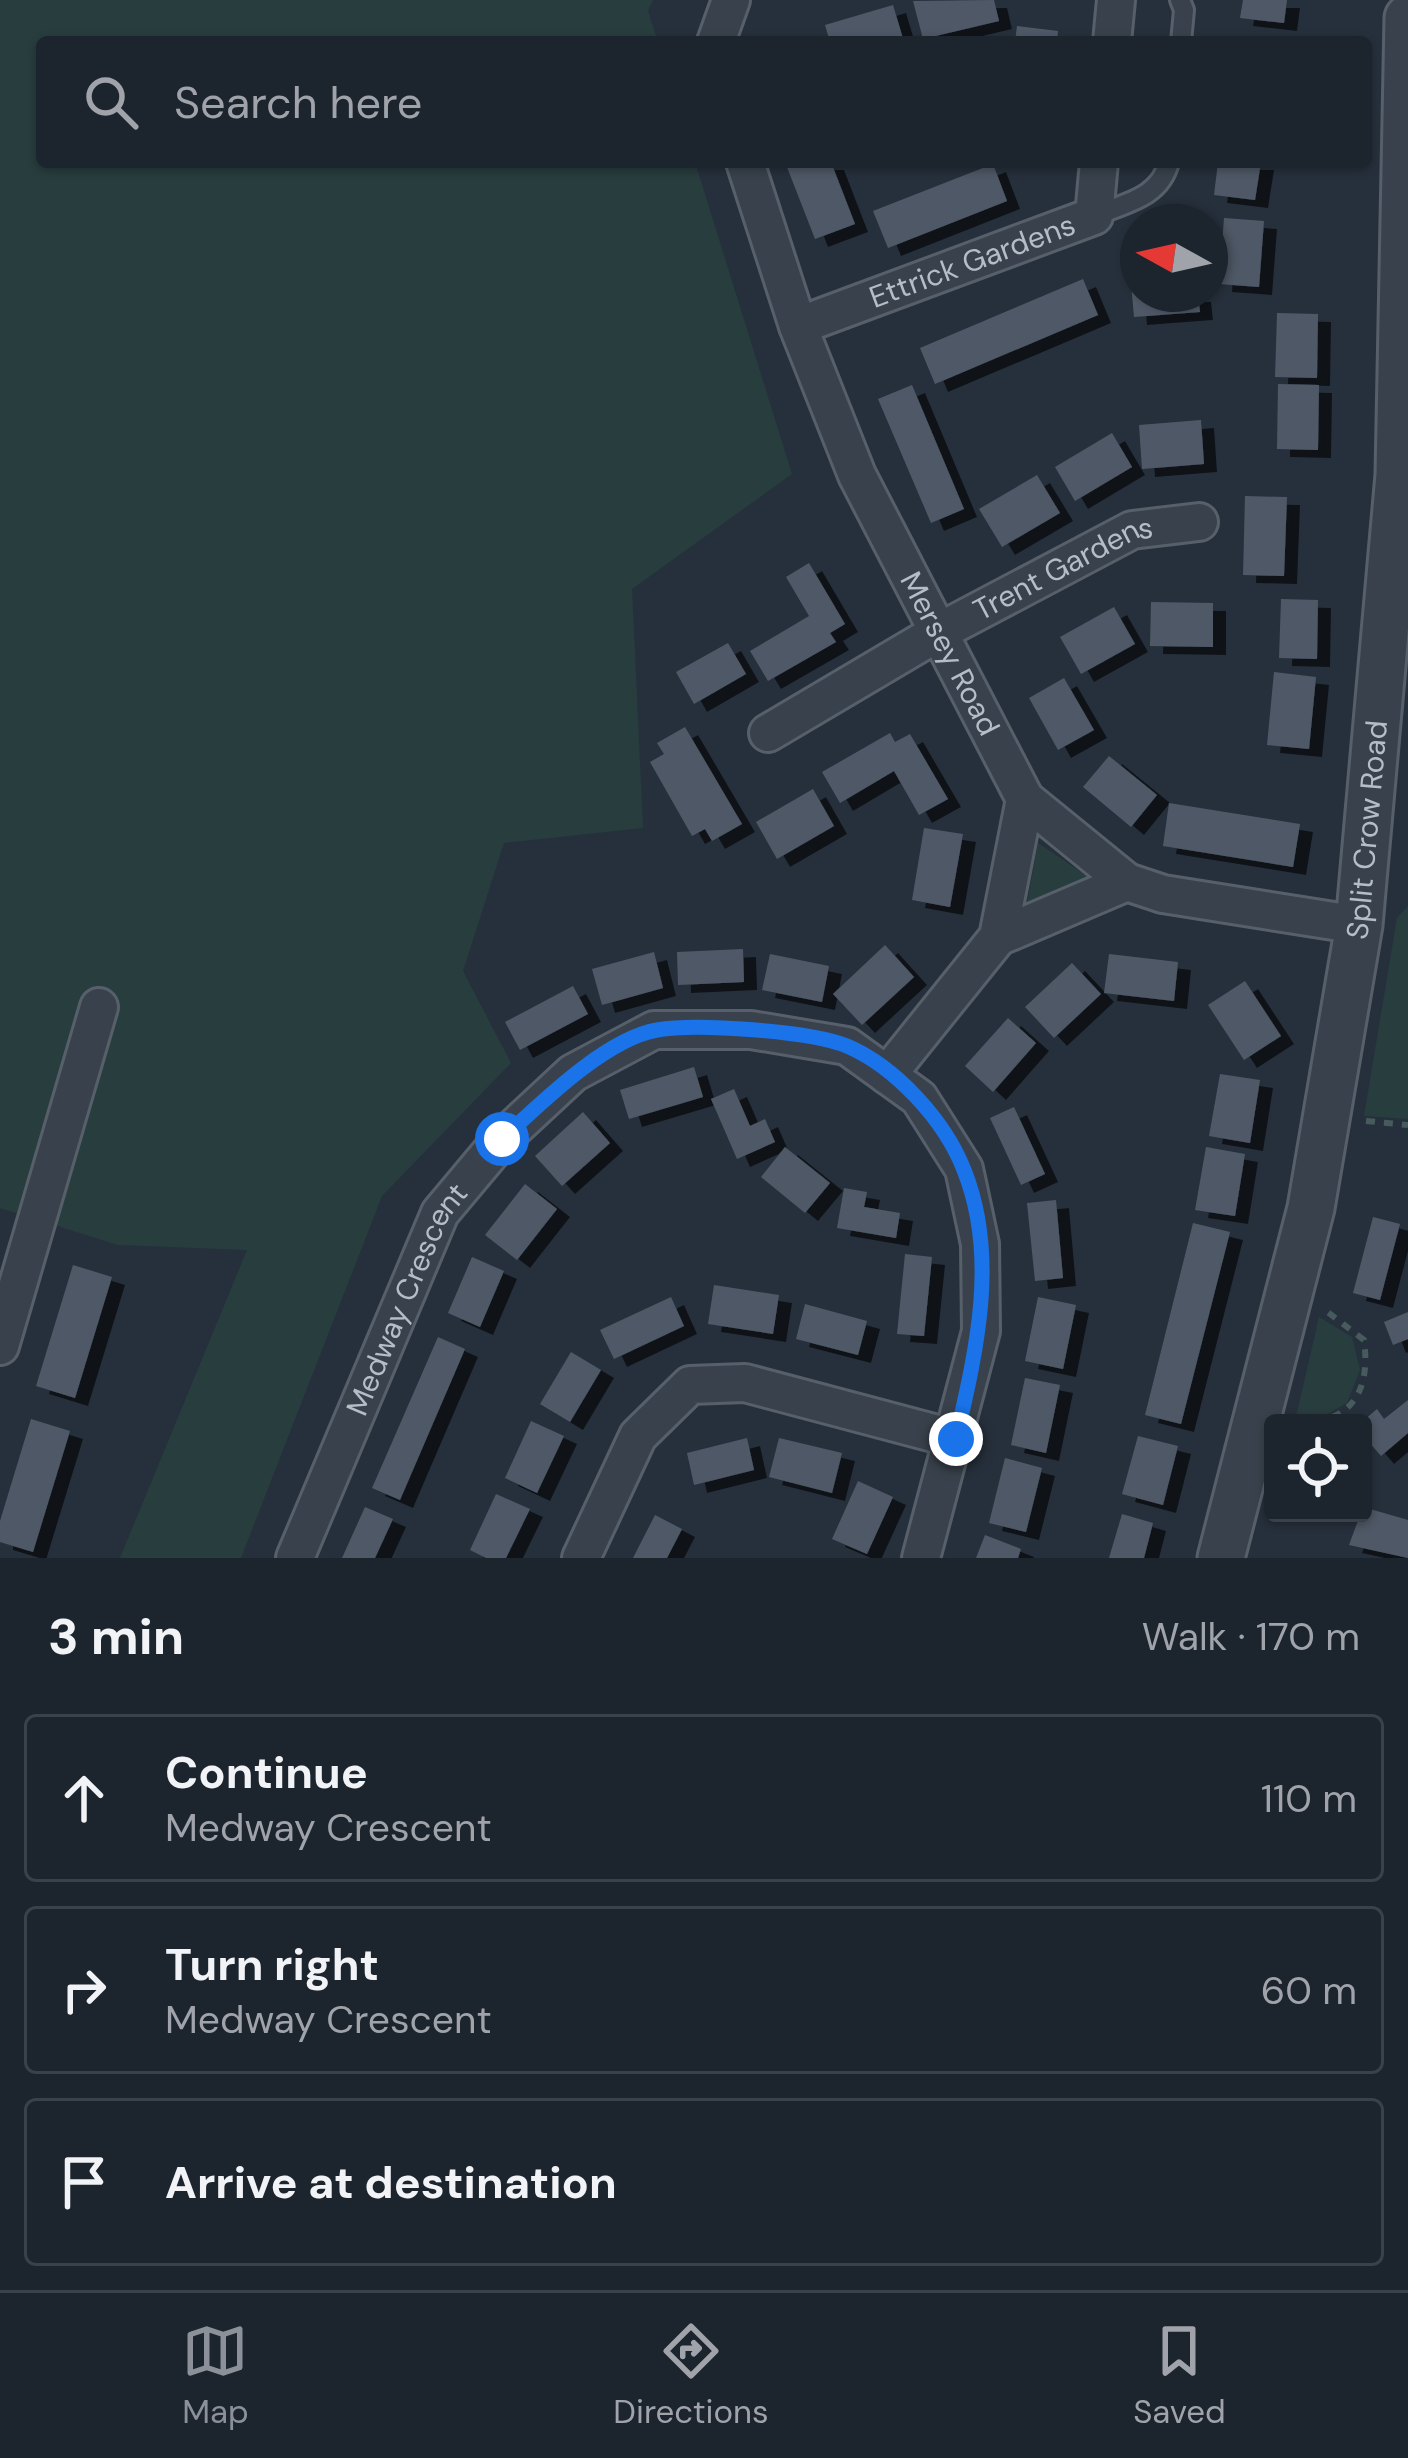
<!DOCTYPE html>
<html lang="en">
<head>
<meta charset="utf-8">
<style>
  :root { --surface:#1c242d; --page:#252c35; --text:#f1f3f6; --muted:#a0a4aa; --line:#3a4149; --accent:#8c9099 }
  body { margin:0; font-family:"DM Sans",sans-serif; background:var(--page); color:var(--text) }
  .controls { position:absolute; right:36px; bottom:36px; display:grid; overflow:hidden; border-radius:12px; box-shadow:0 3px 9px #0004 }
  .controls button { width:108px; height:108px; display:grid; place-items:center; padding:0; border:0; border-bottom:3px solid var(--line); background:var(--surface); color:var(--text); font:60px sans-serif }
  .compass { position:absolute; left:1120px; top:204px; width:108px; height:108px; border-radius:50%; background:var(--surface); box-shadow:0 3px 9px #0004; rotate:278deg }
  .stop { position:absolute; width:36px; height:36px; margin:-27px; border:9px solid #1a73e8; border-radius:50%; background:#fff }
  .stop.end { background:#1a73e8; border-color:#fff; box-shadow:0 3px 12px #0008 }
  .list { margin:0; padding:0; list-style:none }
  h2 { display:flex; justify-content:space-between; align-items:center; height:156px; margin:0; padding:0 48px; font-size:51px }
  h2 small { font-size:39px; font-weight:400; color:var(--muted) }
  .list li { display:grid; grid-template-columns:78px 1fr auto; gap:36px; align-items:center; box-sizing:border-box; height:168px; margin:0 24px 24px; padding:0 24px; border:3px solid var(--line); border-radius:12px }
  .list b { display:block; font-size:45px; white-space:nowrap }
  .list p { margin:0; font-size:39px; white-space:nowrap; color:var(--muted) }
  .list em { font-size:39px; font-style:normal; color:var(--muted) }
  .icon { flex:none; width:66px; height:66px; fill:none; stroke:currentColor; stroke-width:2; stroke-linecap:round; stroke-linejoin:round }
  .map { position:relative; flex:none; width:1408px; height:1558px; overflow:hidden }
  .search { position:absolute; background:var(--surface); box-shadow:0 3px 9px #0004; left:36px; right:36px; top:36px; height:132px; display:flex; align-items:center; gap:30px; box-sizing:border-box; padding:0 42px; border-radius:12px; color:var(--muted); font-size:45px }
  .sheet { height:732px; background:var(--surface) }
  nav { display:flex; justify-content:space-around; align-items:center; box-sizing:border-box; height:168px; border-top:3px solid var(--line); background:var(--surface); font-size:33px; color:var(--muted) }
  nav a { display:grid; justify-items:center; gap:6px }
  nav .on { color:var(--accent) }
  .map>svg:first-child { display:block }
</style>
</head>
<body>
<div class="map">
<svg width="1408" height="1558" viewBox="0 0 1408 1558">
  <defs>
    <filter id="shadow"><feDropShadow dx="13" dy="8" stdDeviation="0" flood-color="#0009"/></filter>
  </defs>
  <rect width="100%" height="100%" fill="#26303c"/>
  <g fill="#283d3e">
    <path d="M0 0H653L648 11 658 42H42V162H695L792 474 632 589 643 828 504 843 463 971 511 1063 382 1196 241 1558H120L247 1250 118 1245 0 1208Z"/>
    <path d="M1038 843 1090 878 1027 902Z"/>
    <path d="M1408 906V1119L1364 1116 1397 918Z"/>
    <path d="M1319 1317 1352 1337 1360 1370 1347 1403 1322 1417H1296Z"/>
  </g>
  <g fill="#4f5966" filter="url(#shadow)">
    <path d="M994 0 999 21 923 39 913 1Z"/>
    <path d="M1243 0H1287L1284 23 1240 18Z"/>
    <path d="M893 5 904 42H830L825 25Z"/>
    <path d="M1017 26 1058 31 1057 42H1015Z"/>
    <path d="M785 162H831L855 224 815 239Z"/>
    <path d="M1218 162H1261L1255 200 1214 195Z"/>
    <path d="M993 164 1007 201 888 248 873 211Z"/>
    <path d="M1224 218 1264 221 1259 287 1219 284Z"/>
    <path d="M1130 272H1138V294H1198L1200 312 1134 317Z"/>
    <path d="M1083 279 1098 315 935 384 920 348Z"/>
    <path d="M1277 313 1318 314 1317 378 1275 377Z"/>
    <path d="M1278 384 1319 385 1318 450 1277 449Z"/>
    <path d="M912 385 964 509 931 523 878 399Z"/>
    <path d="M1201 420 1204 464 1142 469 1139 425Z"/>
    <path d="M1112 433 1132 467 1075 501 1055 467Z"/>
    <path d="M1037 475 1060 513 1002 547 979 509Z"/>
    <path d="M1245 496 1287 497 1284 576 1243 575Z"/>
    <path d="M809 563 845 624 830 633 836 642 768 681 750 651 809 616 786 577Z"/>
    <path d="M1281 599 1318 600 1317 659 1279 658Z"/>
    <path d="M1151 602 1213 603V647L1150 646Z"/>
    <path d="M1114 607 1135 644 1081 674 1060 637Z"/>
    <path d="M728 643 746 674 694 704 676 672Z"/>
    <path d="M1274 672 1316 677 1309 749 1267 745Z"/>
    <path d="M1064 678 1094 730 1058 750 1029 698Z"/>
    <path d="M685 727 742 824 712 841 705 829 692 836 650 762 664 754 657 743Z"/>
    <path d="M890 733 895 742 910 734 948 799 919 815 894 771 840 803 822 772Z"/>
    <path d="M1109 756 1157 795 1131 827 1083 787Z"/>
    <path d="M813 789 834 826 777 859 756 822Z"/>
    <path d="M1169 803 1300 824 1293 867 1163 846Z"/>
    <path d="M924 828 963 834 950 907 912 900Z"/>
    <path d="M885 945 914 977 862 1025 833 994Z"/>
    <path d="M743 949 744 982 678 985 677 952Z"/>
    <path d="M654 952 663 988 602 1005 592 969Z"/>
    <path d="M770 954 829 966 822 1002 762 990Z"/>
    <path d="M1109 954 1178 962 1174 1001 1104 993Z"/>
    <path d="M1072 963 1101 994 1054 1038 1025 1007Z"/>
    <path d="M1245 981 1281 1036 1244 1060 1208 1005Z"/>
    <path d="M573 986 588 1014 520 1050 505 1022Z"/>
    <path d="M1008 1018 1036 1043 993 1092 965 1066Z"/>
    <path d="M694 1067 703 1097 629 1119 620 1090Z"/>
    <path d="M1220 1074 1260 1080 1250 1143 1209 1136Z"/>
    <path d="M734 1089 750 1126 765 1119 775 1142 737 1159 711 1099Z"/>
    <path d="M1014 1107 1045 1174 1021 1185 990 1118Z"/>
    <path d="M583 1112 610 1143 562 1186 535 1156Z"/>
    <path d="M785 1147 830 1183 805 1213 761 1177Z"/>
    <path d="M1206 1147 1245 1154 1235 1216 1195 1210Z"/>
    <path d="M525 1184 557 1209 517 1260 485 1235Z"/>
    <path d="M844 1188 867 1192 864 1207 900 1213 896 1238 837 1228Z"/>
    <path d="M1056 1200 1063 1278 1035 1281 1027 1203Z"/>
    <path d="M1373 1217 1400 1224 1380 1300 1353 1293Z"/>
    <path d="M1193 1223 1230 1232 1181 1424 1145 1415Z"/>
    <path d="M905 1254 932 1257 924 1336 897 1334Z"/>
    <path d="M472 1257 504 1271 480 1327 448 1313Z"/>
    <path d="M73 1265 112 1277 75 1398 36 1386Z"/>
    <path d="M714 1285 779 1295 773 1334 708 1324Z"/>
    <path d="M671 1297 684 1326 614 1359 600 1330Z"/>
    <path d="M1038 1297 1076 1305 1063 1369 1025 1361Z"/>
    <path d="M805 1304 867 1321 858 1355 796 1339Z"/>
    <path d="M1408 1312V1339L1393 1345 1384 1322Z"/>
    <path d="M438 1337 465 1349 400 1500 372 1488Z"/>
    <path d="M571 1352 601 1370 570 1422 540 1404Z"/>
    <path d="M1025 1378 1060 1385 1046 1453 1011 1445Z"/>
    <path d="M1408 1400V1433L1381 1456 1363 1435V1421L1377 1409 1384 1419Z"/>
    <path d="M31 1419 70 1431 33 1552 0 1542V1521Z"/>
    <path d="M531 1421 564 1436 537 1493 505 1478Z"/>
    <path d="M1138 1436 1178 1446 1163 1505 1122 1494Z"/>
    <path d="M747 1438 754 1470 694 1485 687 1453Z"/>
    <path d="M779 1438 842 1453 832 1493 769 1477Z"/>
    <path d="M1005 1458 1042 1468 1026 1532 989 1523Z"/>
    <path d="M858 1481 893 1497 867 1554 832 1539Z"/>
    <path d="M496 1494 530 1509 506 1558H486L470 1550Z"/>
    <path d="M365 1507 393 1519 375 1558H342Z"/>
    <path d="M1363 1507 1408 1520V1558L1349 1545Z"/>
    <path d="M1122 1514 1153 1523 1144 1558H1109Z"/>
    <path d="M655 1515 682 1529 667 1558H633Z"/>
    <path d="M985 1535 1021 1549 1018 1558H976Z"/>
  </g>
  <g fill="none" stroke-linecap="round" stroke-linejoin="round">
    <defs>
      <g id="service">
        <path d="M1180 0 1184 10 1181 42"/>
        <path d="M1094 216C1125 203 1160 198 1169 162"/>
      </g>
      <g id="minor">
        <path d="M716 42 731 0"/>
        <path d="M1112 42 1116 0"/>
        <path id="s1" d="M745 162 798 326 857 475 1025 799 1127 882 1163 894 1359 925"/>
        <path id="s2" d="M798 326 1094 216 1099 162"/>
        <path id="s3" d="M768 733 937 633 1132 530 1199 522"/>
        <path d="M998 937 1127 882"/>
        <path d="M887 1075 998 937 1025 799"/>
        <path d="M0 1346 99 1007"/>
        <path id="s4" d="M295 1558 440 1213 502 1139 573 1073 654 1030H751L847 1046 919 1098 964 1169 980 1244 981 1331 921 1558"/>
        <path d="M581 1558 638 1436 690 1385 745 1383 956 1439"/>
      </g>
      <g id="tertiary">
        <path id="s5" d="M1221 1558 1311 1208 1359 925 1399 475 1408 18"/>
      </g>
    </defs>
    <use href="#service" stroke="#57606a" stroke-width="24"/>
    <use href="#minor" stroke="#57606a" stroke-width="42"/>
    <use href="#tertiary" stroke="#57606a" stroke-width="51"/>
    <g stroke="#475a5c" stroke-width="6" stroke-dasharray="9 9" stroke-linecap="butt">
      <path d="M1366 1121 1408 1125"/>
      <path d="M1297 1422C1351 1424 1371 1392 1364 1340L1325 1310"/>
    </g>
    <use href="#service" stroke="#39424c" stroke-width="18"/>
    <use href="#minor" stroke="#39424c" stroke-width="36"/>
    <use href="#tertiary" stroke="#39424c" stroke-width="45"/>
  </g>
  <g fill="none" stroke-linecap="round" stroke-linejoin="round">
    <path stroke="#1a73e8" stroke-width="15" d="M502 1139C540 1104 605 1039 657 1030 697 1023 810 1031 847 1046 896 1067 945 1121 964 1170 999 1257 976 1352 956 1439"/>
  </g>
  <g text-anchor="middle" stroke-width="9" stroke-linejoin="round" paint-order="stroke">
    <g font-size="30" fill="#b5bdc7" stroke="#1e2731">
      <text dy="10" stroke="none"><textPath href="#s2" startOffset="186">Ettrick Gardens</textPath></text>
      <text dy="10" stroke="none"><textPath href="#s3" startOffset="339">Trent Gardens</textPath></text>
      <text dy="10" stroke="none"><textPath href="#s1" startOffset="534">Mersey Road</textPath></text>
      <text dy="10" stroke="none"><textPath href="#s5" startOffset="744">Split Crow Road</textPath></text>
      <text dy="10" stroke="none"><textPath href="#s4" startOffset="282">Medway Crescent</textPath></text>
    </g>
  </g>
</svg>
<div class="controls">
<button><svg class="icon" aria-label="locate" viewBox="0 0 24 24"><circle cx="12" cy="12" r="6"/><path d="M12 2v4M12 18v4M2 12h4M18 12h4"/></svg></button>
</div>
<svg class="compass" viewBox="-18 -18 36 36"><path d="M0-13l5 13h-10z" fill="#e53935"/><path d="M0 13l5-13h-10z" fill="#a0a4aa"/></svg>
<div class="stop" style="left:502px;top:1139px"></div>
<div class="stop end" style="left:956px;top:1439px"></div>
<div class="search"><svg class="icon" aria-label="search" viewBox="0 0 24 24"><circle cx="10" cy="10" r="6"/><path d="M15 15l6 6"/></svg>Search here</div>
</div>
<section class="sheet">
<h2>3 min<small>Walk · 170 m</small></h2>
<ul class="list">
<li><svg class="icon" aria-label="ahead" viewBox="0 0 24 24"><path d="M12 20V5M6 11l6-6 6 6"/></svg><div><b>Continue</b><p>Medway Crescent</p></div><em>110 m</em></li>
<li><svg class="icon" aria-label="right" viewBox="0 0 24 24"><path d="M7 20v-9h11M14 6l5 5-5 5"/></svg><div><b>Turn right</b><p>Medway Crescent</p></div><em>60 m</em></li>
<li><svg class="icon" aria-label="arrive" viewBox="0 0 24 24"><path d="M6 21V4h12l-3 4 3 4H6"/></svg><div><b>Arrive at destination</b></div></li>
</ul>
</section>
<nav>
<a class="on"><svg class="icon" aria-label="map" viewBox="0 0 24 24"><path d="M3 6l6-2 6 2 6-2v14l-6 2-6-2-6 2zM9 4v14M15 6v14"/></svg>Map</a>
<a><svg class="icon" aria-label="directions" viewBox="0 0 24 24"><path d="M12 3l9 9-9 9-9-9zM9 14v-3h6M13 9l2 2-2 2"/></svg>Directions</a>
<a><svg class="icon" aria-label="saved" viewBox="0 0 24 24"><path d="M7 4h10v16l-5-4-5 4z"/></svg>Saved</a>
</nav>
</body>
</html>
